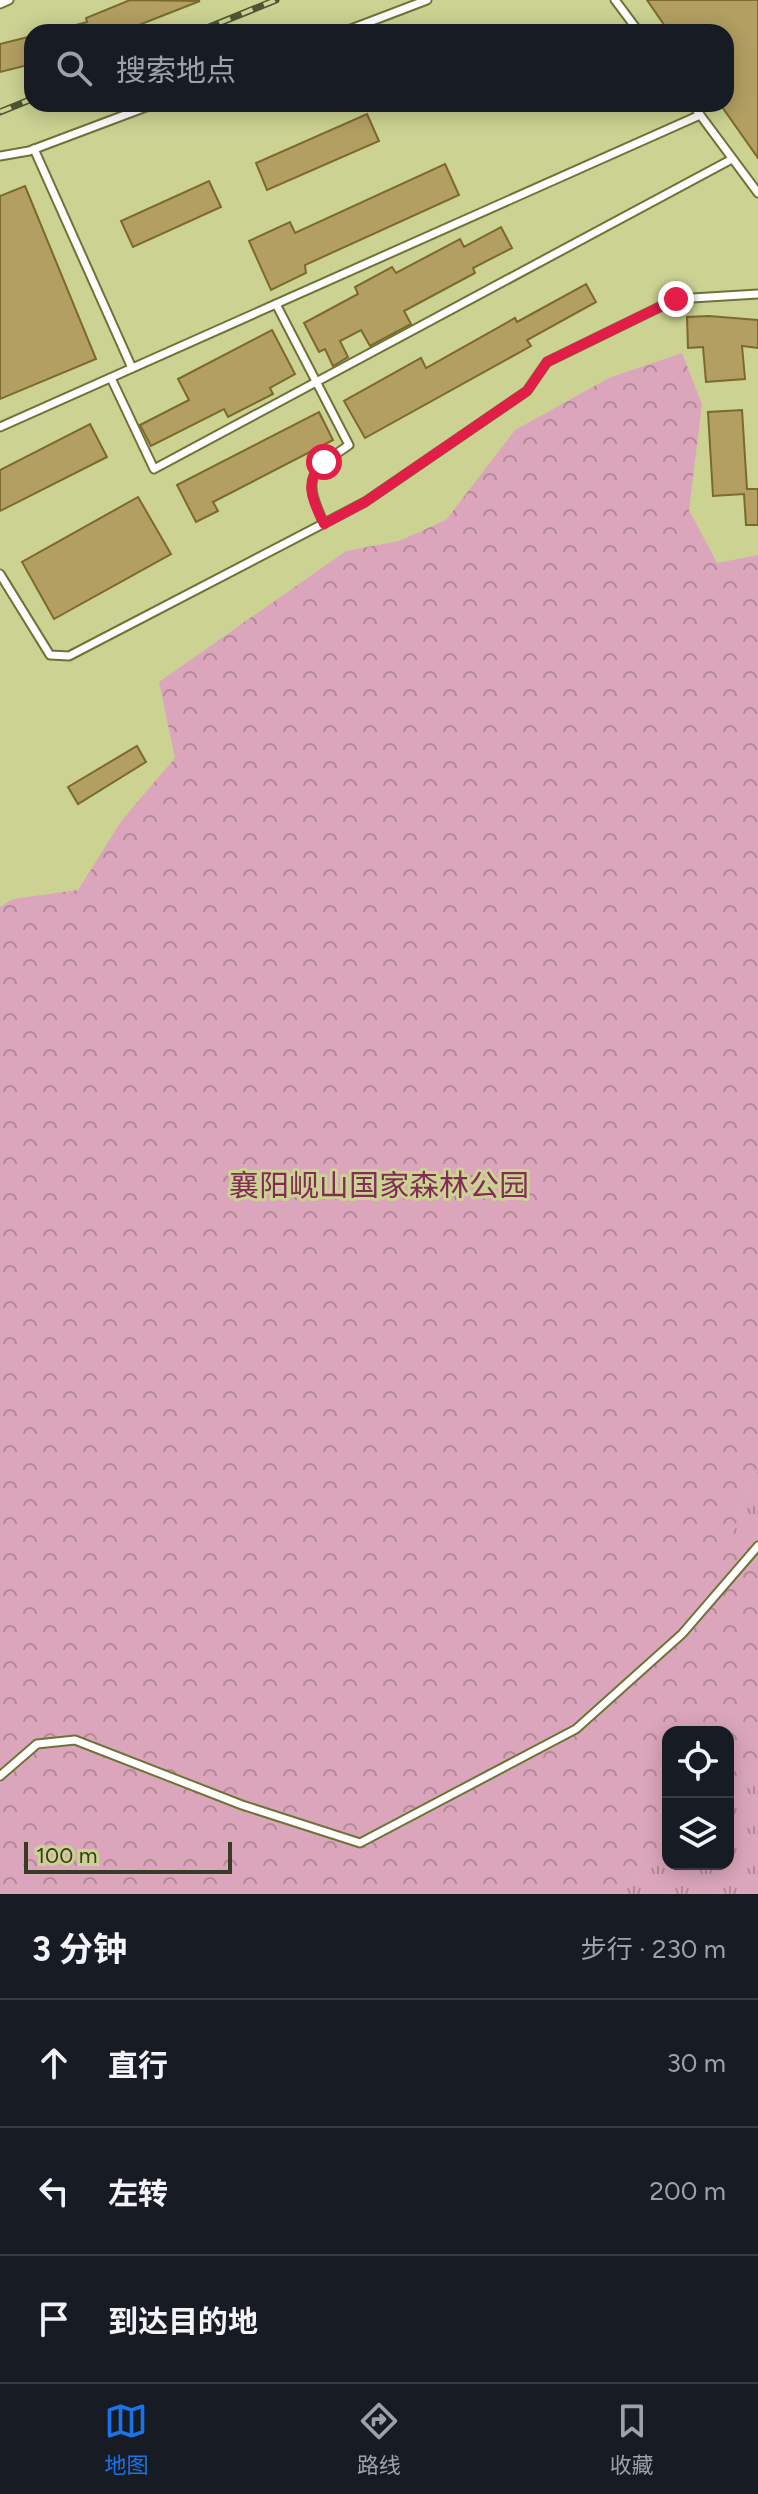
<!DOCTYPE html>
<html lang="zh">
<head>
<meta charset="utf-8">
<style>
  :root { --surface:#171b24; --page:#20242c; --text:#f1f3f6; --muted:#9ea1a6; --line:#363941; --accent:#1a73e8 }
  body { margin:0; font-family:Figtree,"Noto Sans SC",sans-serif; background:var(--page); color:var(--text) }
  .controls { position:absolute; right:24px; bottom:24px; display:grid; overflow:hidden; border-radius:16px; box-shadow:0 4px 20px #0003 }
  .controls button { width:72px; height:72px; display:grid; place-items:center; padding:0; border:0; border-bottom:2px solid var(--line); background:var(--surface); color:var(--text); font:40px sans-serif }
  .scale { position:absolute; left:24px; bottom:20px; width:208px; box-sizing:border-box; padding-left:8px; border:4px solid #393c22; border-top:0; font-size:22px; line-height:28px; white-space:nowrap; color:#393c22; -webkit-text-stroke:6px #cbd292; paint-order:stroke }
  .stop { position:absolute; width:24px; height:24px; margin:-18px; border:6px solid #e11d48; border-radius:50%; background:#fff }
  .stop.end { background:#e11d48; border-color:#fff; box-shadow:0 2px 8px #0008 }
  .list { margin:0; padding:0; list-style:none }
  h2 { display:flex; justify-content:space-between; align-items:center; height:104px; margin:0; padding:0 32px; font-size:34px }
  h2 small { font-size:26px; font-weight:400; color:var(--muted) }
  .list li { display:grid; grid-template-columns:52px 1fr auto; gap:24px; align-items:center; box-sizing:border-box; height:128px; padding:0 32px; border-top:2px solid var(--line) }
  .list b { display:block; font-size:30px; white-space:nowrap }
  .list em { font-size:26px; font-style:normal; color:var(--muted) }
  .icon { flex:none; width:44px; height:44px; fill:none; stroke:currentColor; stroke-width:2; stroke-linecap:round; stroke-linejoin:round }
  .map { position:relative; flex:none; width:758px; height:1894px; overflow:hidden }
  .search { position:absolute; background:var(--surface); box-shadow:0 4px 20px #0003; left:24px; right:24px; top:24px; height:88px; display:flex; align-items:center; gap:20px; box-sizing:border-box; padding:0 28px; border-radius:24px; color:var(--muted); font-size:30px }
  .sheet { height:488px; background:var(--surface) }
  nav { display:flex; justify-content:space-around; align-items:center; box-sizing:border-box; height:112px; border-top:2px solid var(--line); background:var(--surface); font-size:22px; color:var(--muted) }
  nav a { display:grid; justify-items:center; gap:4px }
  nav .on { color:var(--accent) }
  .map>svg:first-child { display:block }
</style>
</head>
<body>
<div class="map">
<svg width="758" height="1894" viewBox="0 0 758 1894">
  <defs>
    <pattern id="forest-crowns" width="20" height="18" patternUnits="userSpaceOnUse" patternTransform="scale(2)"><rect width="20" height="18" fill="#dba6bb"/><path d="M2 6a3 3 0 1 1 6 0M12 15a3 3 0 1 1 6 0" fill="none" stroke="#b38898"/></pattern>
    <pattern id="park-tufts" width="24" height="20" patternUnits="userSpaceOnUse" patternTransform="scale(2)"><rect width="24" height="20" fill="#dba6bb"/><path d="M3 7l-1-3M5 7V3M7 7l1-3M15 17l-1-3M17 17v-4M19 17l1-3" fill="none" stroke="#b38898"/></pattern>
  </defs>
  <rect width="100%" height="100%" fill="#cbd292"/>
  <path fill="url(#forest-crowns)" d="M682 353 702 404 689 510 717 563 758 555V1465L732 1536 758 1560V1765L728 1799V1732H668V1851L619 1894H0V907L13 899 78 890 122 820 175 758 159 682 346 551 399 541 446 520 515 430 609 378Z"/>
  <g fill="url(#park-tufts)">
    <path d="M758 1465V1560L732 1536Z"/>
    <path d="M758 1765V1894H619L668 1851V1864H728V1799Z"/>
  </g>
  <g fill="#b29f61" stroke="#7c6a2c" stroke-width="2">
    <path d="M130 0 200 1 121 32H65V28L87 22 86 18Z"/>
    <path d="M647 0H758V158L720 104H726V32H669Z"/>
    <path d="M32 36V64L0 72V44Z"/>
    <path d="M367 114 379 141 267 190 256 163Z"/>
    <path d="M445 164 459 195 305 265 306 273 271 290 249 241 290 222 295 233Z"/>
    <path d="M209 181 221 207 133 247 121 221Z"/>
    <path d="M25 186 96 359 0 399V196Z"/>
    <path d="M501 227 512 248 473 268 475 273 404 311 411 324 370 346 361 330 340 341 348 357 333 366 325 349 319 352 304 323 358 294 355 287 392 267 396 273 460 239 464 247Z"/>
    <path d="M586 284 596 302 527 340 531 346 365 438 344 401 421 358 426 368 515 318 517 322Z"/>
    <path d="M709 316 758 320V348L742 346 745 379 706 382 703 347 688 348 687 317Z"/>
    <path d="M272 330 295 374 270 388 273 394 228 417 224 409 151 446 140 425 189 400 178 379Z"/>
    <path d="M742 410 747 489H758V525H746L744 494 713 496 708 412Z"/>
    <path d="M319 412 333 440 213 502 218 511 196 522 177 485Z"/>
    <path d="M90 424 107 457 0 511V470Z"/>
    <path d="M138 497 171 554 54 619 22 562Z"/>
    <path d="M137 746 146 762 78 804 68 787Z"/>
  </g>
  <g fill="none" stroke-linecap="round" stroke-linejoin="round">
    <defs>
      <g id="service">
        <path d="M615 0 639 32"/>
        <path d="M0 4 9 0"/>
        <path d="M343 32 427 0"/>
        <path d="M692 104 758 193"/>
        <path d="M34 149 132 368"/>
        <path d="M0 156 29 151 154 104"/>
        <path d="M276 304 349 445C308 473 303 477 324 524"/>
        <path d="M111 378 154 469 732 159"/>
        <path d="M0 427 700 115"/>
        <path d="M0 574 50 655 69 656 365 502 527 391 547 362 676 299 758 294"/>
        <path d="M0 1776 37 1744 75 1740 242 1805 360 1843 576 1729 682 1634 758 1546"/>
      </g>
    </defs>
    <use href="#service" stroke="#6f7436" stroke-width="11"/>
    <use href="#service" stroke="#fff" stroke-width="7"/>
    <defs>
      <g id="rail">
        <path d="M197 32 276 0"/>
        <path d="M0 112 32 99"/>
      </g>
    </defs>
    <use href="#rail" stroke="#505434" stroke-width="7"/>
    <use href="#rail" stroke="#cbd292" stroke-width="4" stroke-dasharray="12" stroke-linecap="butt"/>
  </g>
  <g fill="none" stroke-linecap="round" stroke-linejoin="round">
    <path stroke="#e11d48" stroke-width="10" d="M324 462C302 483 313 500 324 524L365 502 527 391 547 362 676 299"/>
  </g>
  <g text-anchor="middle" stroke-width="6" stroke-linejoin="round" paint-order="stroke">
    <g font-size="30" fill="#822c57" stroke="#cbd292">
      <text x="379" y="1196">襄阳岘山国家森林公园</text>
    </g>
  </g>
</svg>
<div class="controls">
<button><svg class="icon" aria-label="locate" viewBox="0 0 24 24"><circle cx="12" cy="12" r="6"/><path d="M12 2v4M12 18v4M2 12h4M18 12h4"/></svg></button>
<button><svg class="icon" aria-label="layers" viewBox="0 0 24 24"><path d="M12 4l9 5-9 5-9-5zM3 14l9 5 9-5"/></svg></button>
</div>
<div class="scale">100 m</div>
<div class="stop" style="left:324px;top:462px"></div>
<div class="stop end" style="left:676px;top:299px"></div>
<div class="search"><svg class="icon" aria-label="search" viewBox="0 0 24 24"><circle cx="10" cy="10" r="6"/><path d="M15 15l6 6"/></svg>搜索地点</div>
</div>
<section class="sheet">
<h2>3 分钟<small>步行 · 230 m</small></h2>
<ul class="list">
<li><svg class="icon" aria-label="ahead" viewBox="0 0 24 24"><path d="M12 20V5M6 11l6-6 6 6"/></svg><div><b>直行</b></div><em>30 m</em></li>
<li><svg class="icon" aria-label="left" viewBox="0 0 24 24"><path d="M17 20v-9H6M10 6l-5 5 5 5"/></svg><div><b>左转</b></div><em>200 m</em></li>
<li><svg class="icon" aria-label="arrive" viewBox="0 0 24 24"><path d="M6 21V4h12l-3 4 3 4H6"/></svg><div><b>到达目的地</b></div></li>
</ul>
</section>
<nav>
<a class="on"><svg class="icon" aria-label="map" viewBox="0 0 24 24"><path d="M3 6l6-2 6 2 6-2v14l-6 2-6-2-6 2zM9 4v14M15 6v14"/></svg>地图</a>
<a><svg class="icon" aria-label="directions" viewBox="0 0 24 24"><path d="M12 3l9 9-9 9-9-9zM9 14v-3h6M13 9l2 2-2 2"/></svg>路线</a>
<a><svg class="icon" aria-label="saved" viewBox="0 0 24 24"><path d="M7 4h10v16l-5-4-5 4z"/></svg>收藏</a>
</nav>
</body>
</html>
